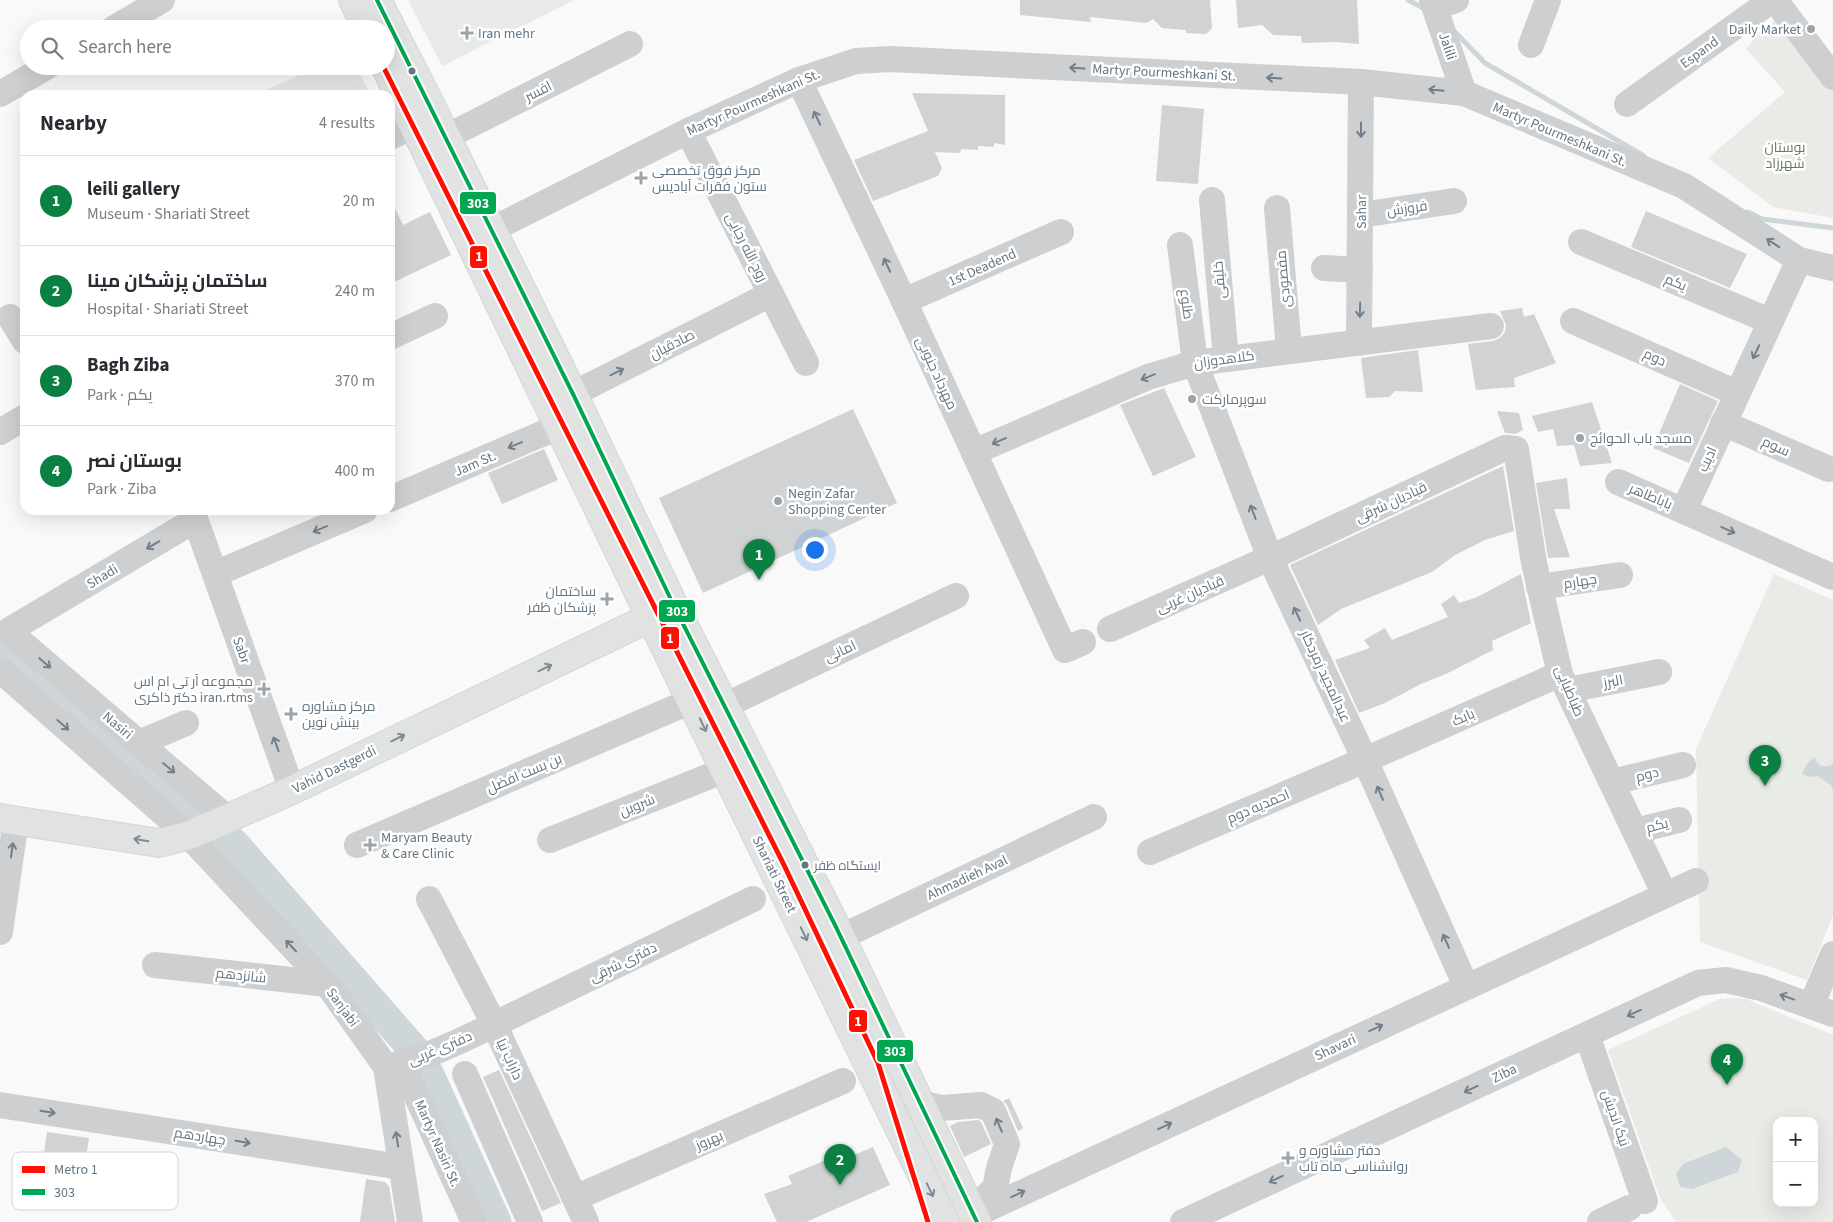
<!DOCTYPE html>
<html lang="en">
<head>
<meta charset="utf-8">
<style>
  :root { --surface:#fff; --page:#f7f7f7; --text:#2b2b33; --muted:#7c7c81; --line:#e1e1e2; --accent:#0b8043 }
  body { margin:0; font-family:"Source Sans 3",Cairo,sans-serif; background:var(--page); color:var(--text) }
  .controls { position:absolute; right:15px; bottom:15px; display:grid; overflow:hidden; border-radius:10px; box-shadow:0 5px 20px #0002 }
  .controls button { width:45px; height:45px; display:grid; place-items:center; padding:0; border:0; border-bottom:1px solid var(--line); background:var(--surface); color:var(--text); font:25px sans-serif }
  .you { position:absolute; left:814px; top:549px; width:18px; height:18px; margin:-12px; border:4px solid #fff; border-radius:50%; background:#1a73e8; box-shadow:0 0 0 8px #1a73e833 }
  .badge { display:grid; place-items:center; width:32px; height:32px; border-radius:50%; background:var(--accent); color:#fff; font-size:16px; font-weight:700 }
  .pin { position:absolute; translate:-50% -41px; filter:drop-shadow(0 1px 2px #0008) }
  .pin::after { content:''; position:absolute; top:26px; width:18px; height:15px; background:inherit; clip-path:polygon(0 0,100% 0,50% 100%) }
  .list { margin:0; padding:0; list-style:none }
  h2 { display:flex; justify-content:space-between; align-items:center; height:65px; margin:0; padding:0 20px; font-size:21px }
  h2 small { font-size:16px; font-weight:400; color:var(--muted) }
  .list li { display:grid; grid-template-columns:32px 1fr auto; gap:15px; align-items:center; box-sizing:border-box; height:90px; padding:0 20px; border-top:1px solid var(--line) }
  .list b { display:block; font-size:19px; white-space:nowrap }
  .list p { margin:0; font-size:16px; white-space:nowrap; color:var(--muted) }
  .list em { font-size:16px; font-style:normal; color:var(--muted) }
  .icon { flex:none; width:28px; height:28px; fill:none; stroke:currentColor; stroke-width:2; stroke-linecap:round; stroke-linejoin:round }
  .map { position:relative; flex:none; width:1833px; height:1222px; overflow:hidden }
  .search { position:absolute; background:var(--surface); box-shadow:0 5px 20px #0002; left:20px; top:20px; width:375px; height:55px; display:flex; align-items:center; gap:12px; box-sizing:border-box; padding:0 18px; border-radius:28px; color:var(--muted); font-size:19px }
  .panel { position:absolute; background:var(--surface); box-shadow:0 5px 20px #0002; left:20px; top:90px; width:375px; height:425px; border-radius:15px }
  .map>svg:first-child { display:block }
</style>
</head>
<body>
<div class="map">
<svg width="1833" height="1222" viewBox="0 0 1833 1222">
  <rect width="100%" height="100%" fill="#f9f9f9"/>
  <g fill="#e8e9e9">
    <path d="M408 0H574L442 66Z"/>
    <path d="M319 66H357L370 95H255Z"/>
  </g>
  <g fill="#e8ebe6" fill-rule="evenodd">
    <path d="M1780 16 1833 90V218L1773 207 1708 158 1785 92 1746 49 1761 31Z"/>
    <path d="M1774 574 1833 600V915L1807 980 1700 942 1696 749Z"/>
    <path d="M1734 998 1746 999 1833 1035V1222H1676L1660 1198 1608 1050 1720 999ZM1777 1121H1814V1203H1777Z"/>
  </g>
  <g fill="#ced6d9">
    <path d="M1815 757 1816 761 1821 766H1829L1833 764V791L1831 785 1818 776 1810 777 1802 774 1807 764Z"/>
    <path d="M1726 1147 1742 1160 1738 1172 1692 1189 1680 1187 1676 1174 1683 1164Z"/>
  </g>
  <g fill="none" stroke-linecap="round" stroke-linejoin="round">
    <g stroke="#ced6d9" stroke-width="5">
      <path d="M1408 0 1425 9"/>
      <path d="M1454 31 1485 63 1644 156"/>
      <path d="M1748 212 1762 219 1833 228"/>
    </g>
    <path stroke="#ced6d9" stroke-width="31" d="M0 648 235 845 414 1050 429 1075 496 1222"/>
  </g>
  <g fill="#d0d2d3">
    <path d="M1020 0H1210L1212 28 1206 34 1186 33V30L1162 28 1153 19 1147 23 1090 17 1091 22 1020 15Z"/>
    <path d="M1236 0H1357L1359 44 1335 42 1302 43 1301 36 1273 35 1262 25 1238 28Z"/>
    <path d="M912 93 1005 95V145L994 143V147L978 146V150L961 149 960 153 935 152 942 168 938 176 873 201 854 160 928 131Z"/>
    <path d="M1162 105 1204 109 1198 184 1156 181Z"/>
    <path d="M390 198 403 225 430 212 451 255 390 284Z"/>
    <path d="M1646 211 1747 254 1730 288 1631 247Z"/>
    <path d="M1522 308 1524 317 1534 314 1556 363 1514 378 1515 387 1476 390 1468 344 1493 341 1500 338 1505 332 1506 325 1500 311Z"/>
    <path d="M1418 350 1423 392 1395 391 1389 397 1366 398 1361 358Z"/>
    <path d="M1680 384 1718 401 1689 463 1653 448Z"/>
    <path d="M1164 388 1196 457 1153 476 1120 405Z"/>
    <path d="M1592 402 1612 463 1580 466 1574 445 1557 446 1553 429 1538 432 1532 416Z"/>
    <path d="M853 409 897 503 703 593 659 498Z"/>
    <path d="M1497 411 1519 413 1523 430 1515 434 1505 433Z"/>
    <path d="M544 449 558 480 502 504 488 473Z"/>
    <path d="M1503 466 1514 531 1485 540 1455 555 1432 572 1341 609 1318 625 1290 565Z"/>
    <path d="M1567 478 1570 509H1554L1570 557 1548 558 1536 483Z"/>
    <path d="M1521 574 1531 623 1492 641 1493 650 1446 674 1421 684 1385 703 1359 713 1335 660 1370 648 1364 640 1385 628 1392 640 1448 617 1441 604 1454 595 1459 603 1475 598Z"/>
    <path d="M499 1070 561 1203 542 1211 483 1077Z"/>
    <path d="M1009 1098 1023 1128 1018 1131 1007 1105 1003 1101Z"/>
    <path d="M978 1120 981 1122 991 1144 964 1157 950 1126 958 1122Z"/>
    <path d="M47 1132 89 1138 78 1210 37 1204Z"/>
    <path d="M873 1147 890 1185 806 1222H777L764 1194 792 1184 788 1176 840 1154 842 1160Z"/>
    <path d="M366 1179 385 1182 389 1186 395 1222H360Z"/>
  </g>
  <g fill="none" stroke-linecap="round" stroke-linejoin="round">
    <defs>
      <g id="major">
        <path d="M353 0 367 29"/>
        <path d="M377 0 427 98 573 394 674 606 835 925 977 1222"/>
        <path d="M385 66 691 701 945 1222"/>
        <path d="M0 818 159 843 190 835 292 790 668 609"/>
      </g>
    </defs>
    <use href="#major" stroke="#d5d6d7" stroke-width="30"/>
    <g stroke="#cecfd0" stroke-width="26">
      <path d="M1432 0 1464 93"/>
      <path d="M1775 0 1833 77"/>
      <path d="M1435 7 1456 0"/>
      <path d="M113 29 162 0"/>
      <path d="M1531 45 1548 0"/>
      <path d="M799 80 904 301 1065 650 1083 642"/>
      <path d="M0 94 48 66"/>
      <path d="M1627 104 1772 0"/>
      <path d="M688 131 806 363"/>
      <path d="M390 137 414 126"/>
      <path d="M446 137 630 44"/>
      <path d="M1212 200 1226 359"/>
      <path d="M1277 208 1289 350"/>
      <path d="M1361 215 1454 201"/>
      <path d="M491 230 688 131 799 80 856 61 890 59 1361 82 1464 93 1684 186 1799 260 1833 268"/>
      <path d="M1581 242 1770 321"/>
      <path d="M1180 245 1195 363 1270 558 1365 760 1466 986"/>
      <path d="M1324 268 1360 270"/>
      <path d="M904 301 1061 232"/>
      <path d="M10 317 25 341"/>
      <path d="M1573 321 1737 393"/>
      <path d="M390 337 435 316"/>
      <path d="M1359 343 1361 82"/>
      <path d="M573 394 771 294"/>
      <path d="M1723 423 1829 469"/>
      <path d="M0 432 25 417"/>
      <path d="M974 452 1148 377 1195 363 1491 326"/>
      <path d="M1618 482 1833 577"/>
      <path d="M390 499 560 426"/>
      <path d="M192 510 292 790"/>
      <path d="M1684 510 1799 260"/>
      <path d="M195 520 8 631 227 818"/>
      <path d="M215 574 365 510"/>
      <path d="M1539 587 1620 575"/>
      <path d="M1110 629 1270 558 1505 448 1516 449 1534 563 1560 674 1665 895"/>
      <path d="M0 670 188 835 327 984 386 1067 410 1222"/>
      <path d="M1568 690 1659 672"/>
      <path d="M724 706 956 596"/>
      <path d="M139 743 186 723"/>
      <path d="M1612 782 1683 765"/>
      <path d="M1635 831 1679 820"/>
      <path d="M550 840 725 770"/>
      <path d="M357 845 691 701"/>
      <path d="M1150 852 1365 760 1560 674"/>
      <path d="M429 899 494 1024 586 1222"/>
      <path d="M0 932 16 820"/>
      <path d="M841 937 1094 817"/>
      <path d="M155 965 327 984"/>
      <path d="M1811 1006 1833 954"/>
      <path d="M1587 1035 1645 1201"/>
      <path d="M402 1064 474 1222"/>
      <path d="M386 1067C432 1058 486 1028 530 1007 604 971 678 935 753 899"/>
      <path d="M465 1074 530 1222"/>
      <path d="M918 1102 941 1108 981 1105 993 1111 1007 1144 999 1168 995 1188 981 1202 975 1212"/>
      <path d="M0 1105 401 1167"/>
      <path d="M575 1198 843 1081"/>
      <path d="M974 1215 1696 881"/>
      <path d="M1183 1222 1698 983 1726 980 1761 988 1833 1014"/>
      <path d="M1600 1222 1629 1208"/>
    </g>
    <use href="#major" stroke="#e1e2e2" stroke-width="28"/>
    <defs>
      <path id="bus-1" d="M377 0 573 394 674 606 835 925 977 1222"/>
    </defs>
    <use href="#bus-1" stroke="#fff" stroke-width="8"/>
    <use href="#bus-1" stroke="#00a651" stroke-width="4"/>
    <defs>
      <path id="metro-1" d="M383 66 784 865 878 1063 928 1222"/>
    </defs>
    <use href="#metro-1" stroke="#fff" stroke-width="9"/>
    <use href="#metro-1" stroke="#ff0f04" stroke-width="5"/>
  </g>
  <defs><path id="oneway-shaft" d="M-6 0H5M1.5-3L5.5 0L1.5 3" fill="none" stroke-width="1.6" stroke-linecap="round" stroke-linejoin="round" transform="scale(1.25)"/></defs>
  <g stroke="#707f8b">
    <use href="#oneway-shaft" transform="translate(1077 68) rotate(-177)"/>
    <use href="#oneway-shaft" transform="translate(1274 78) rotate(-177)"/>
    <use href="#oneway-shaft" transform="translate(1436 90) rotate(-174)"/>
    <use href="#oneway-shaft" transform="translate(817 118) rotate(-115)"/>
    <use href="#oneway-shaft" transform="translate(1361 130) rotate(90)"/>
    <use href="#oneway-shaft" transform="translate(1773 243) rotate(-147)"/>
    <use href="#oneway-shaft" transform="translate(887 265) rotate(-115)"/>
    <use href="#oneway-shaft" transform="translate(1360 310) rotate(91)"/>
    <use href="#oneway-shaft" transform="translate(1756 352) rotate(115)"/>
    <use href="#oneway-shaft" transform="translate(617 372) rotate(-27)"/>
    <use href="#oneway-shaft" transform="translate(1148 377) rotate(158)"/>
    <use href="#oneway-shaft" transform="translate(999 441) rotate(157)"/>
    <use href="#oneway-shaft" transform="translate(515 445) rotate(157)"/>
    <use href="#oneway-shaft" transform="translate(1253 512) rotate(-111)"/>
    <use href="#oneway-shaft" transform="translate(320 529) rotate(157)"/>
    <use href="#oneway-shaft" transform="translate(1728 530) rotate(24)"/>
    <use href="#oneway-shaft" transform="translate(153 545) rotate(149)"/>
    <use href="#oneway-shaft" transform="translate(1297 614) rotate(-115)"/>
    <use href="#oneway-shaft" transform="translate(45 663) rotate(40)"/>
    <use href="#oneway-shaft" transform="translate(63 725) rotate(41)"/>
    <use href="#oneway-shaft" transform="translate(276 744) rotate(-110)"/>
    <use href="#oneway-shaft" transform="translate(169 768) rotate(40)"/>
    <use href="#oneway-shaft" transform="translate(1380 793) rotate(-114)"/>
    <use href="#oneway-shaft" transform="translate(12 850) rotate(-82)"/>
    <use href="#oneway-shaft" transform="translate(1446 941) rotate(-114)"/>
    <use href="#oneway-shaft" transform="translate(291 946) rotate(-133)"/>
    <use href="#oneway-shaft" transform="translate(1787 997) rotate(-160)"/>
    <use href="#oneway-shaft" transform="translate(1634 1013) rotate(155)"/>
    <use href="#oneway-shaft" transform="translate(1376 1028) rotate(-25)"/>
    <use href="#oneway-shaft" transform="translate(1471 1089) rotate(155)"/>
    <use href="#oneway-shaft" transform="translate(48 1112) rotate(9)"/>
    <use href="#oneway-shaft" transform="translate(999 1125) rotate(-113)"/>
    <use href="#oneway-shaft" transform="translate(1165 1126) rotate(-25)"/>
    <use href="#oneway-shaft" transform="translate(397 1139) rotate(-99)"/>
    <use href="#oneway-shaft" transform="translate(243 1142) rotate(9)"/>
    <use href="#oneway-shaft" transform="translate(1276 1179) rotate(155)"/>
    <use href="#oneway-shaft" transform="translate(1018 1194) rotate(-25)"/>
  </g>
  <g stroke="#7e8c96">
    <use href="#oneway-shaft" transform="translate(545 668) rotate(-26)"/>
    <use href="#oneway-shaft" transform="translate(703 725) rotate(64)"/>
    <use href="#oneway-shaft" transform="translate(398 738) rotate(-26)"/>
    <use href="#oneway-shaft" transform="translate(141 840) rotate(-171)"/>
    <use href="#oneway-shaft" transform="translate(804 934) rotate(64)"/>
    <use href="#oneway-shaft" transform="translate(930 1190) rotate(64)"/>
  </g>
  <g fill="#99a4ac" stroke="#fff" stroke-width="2">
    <circle cx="1811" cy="29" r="5"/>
    <path d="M464.5 25.5h5v5h5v5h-5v5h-5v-5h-5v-5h5z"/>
    <path d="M638.5 170.5h5v5h5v5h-5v5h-5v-5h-5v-5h5z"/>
    <circle cx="1192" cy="399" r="5"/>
    <circle cx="1580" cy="438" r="5"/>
    <circle cx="778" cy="501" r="5"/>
    <path d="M604.5 591.5h5v5h5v5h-5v5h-5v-5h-5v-5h5z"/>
    <path d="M261.5 681.5h5v5h5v5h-5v5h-5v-5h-5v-5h5z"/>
    <path d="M288.5 706.5h5v5h5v5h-5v5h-5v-5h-5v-5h5z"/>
    <path d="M367.5 837.5h5v5h5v5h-5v5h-5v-5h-5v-5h5z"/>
    <path d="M1285.5 1150.5h5v5h5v5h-5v5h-5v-5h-5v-5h5z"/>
  </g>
  <g fill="#657683" stroke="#fff" stroke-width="2">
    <circle cx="412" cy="71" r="4.5"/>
    <circle cx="805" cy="865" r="4.5"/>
  </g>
  <g text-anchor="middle" stroke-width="5" stroke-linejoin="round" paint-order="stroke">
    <g font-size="13" fill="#657683" stroke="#fff" text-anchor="start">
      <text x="814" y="870">ایستگاه ظفر</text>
    </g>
    <g font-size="14" fill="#657683" stroke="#fff" text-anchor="start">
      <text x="1801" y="34" text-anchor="end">Daily Market</text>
      <text x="478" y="38">Iran mehr</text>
      <text x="652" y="175">مرکز فوق تخصصی<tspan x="652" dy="16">ستون فقرات آبادیس</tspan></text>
      <text x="1202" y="404">سوپرمارکت</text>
      <text x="1590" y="443">مسجد باب الحوائج</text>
      <text x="788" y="498">Negin Zafar<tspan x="788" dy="16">Shopping Center</tspan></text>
      <text x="596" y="596" text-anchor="end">ساختمان<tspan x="596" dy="16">پزشکان ظفر</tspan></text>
      <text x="253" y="686" text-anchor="end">مجموعه آر تی ام اس<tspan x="253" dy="16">دکتر ذاکری iran.rtms</tspan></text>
      <text x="302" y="711">مرکز مشاوره<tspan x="302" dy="16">بینش نوین</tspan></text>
      <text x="381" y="842">Maryam Beauty<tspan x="381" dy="16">&amp; Care Clinic</tspan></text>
      <text x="1299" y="1155">دفتر مشاوره و<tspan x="1299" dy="16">روانشناسی ماه تاب</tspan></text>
    </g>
    <g font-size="14" fill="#657683" stroke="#fff">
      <text transform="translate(1448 46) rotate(71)" y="5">Jalili</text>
      <text transform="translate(1699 52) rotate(-36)" y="5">Espand</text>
      <text transform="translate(1164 72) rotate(3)" y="5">Martyr Pourmeshkani St.</text>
      <text transform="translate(538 91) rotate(-27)" y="5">افسر</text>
      <text transform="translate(753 102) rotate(-24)" y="5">Martyr Pourmeshkani St.</text>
      <text transform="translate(1560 134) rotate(23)" y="5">Martyr Pourmeshkani St.</text>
      <text transform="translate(1407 208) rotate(-8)" y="5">فروزش</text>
      <text transform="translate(1361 212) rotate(-90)" y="5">Sahar</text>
      <text transform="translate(747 247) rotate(63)" y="5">روح الله رجایی</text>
      <text transform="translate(982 267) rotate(-24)" y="5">1st Deadend</text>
      <text transform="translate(1283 279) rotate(-95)" y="5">مقصودی</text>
      <text transform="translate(1219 280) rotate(-95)" y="5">خلیقی</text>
      <text transform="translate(1676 282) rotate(23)" y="5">یکم</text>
      <text transform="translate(1187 304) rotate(83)" y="5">طلوع</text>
      <text transform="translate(672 344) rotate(-27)" y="5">صادقیان</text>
      <text transform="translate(1655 357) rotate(24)" y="5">دوم</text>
      <text transform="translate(1224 359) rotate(-8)" y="5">کلاهدوزان</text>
      <text transform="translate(937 373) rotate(65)" y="5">مهرداد جنوبی</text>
      <text transform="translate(1776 446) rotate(24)" y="5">سوم</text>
      <text transform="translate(1707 459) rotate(-65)" y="5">ادیب</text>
      <text transform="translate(475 463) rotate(-23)" y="5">Jam St.</text>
      <text transform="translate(1651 496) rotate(23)" y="5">باباطاهر</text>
      <text transform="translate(1391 502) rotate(-25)" y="5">قبادیان شرقی</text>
      <text transform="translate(102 576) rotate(-31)" y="5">Shadi</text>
      <text transform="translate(1580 581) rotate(-9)" y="5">چهارم</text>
      <text transform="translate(1190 594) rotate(-24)" y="5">قبادیان غربی</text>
      <text transform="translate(242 650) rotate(70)" y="5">Sabr</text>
      <text transform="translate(840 651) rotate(-25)" y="5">امانی</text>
      <text transform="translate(1326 676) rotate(65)" y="5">عبدالمجید زمردکار</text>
      <text transform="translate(1613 681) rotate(-11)" y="5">البرز</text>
      <text transform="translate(1570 691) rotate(67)" y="5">طباطبایی</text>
      <text transform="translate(1463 717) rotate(-24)" y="5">بابک</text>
      <text transform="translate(118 725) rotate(40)" y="5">Nasiri</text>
      <text transform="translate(334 769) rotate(-26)" y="5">Vahid Dastgerdi</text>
      <text transform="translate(524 773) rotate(-23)" y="5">بن بست افضل</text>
      <text transform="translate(1647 774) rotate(-14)" y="5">دوم</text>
      <text transform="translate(637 805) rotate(-22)" y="5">شروین</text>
      <text transform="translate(1258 806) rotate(-23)" y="5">احمدیه دوم</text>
      <text transform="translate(1657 825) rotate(-15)" y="5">یکم</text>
      <text transform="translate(775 874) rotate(64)" y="5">Shariati Street</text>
      <text transform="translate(967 877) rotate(-25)" y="5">Ahmadieh Aval</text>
      <text transform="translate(623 962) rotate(-26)" y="5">دفتری شرقی</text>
      <text transform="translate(241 975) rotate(6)" y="5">شانزدهم</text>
      <text transform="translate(343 1007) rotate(54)" y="5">Sanjabi</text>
      <text transform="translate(1335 1047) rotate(-25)" y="5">Shavari</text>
      <text transform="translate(440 1048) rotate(-23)" y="5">دفتری غربی</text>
      <text transform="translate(510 1059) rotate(65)" y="5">داراب نیا</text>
      <text transform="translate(1504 1073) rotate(-25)" y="5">Ziba</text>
      <text transform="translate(1616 1118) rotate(71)" y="5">نیک اندیش</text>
      <text transform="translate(200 1136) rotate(9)" y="5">چهاردهم</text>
      <text transform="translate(709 1140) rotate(-24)" y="5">بهروز</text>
      <text transform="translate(438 1143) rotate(66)" y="5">Martyr Nasiri St.</text>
    </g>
    <g font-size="14" fill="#687a64" stroke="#fff">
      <text x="1785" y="152">بوستان<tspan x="1785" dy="16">شهرزاد</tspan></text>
    </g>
  </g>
  <rect x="12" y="1152" width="166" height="58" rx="8" fill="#fff" stroke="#d1d6da" stroke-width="1"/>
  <rect x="22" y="1166" width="23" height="7" fill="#ff0f04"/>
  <rect x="22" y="1189" width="23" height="6" fill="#00a651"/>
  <g font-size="14" fill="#657683">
    <text x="54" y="1174">Metro 1</text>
    <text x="54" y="1197">303</text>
  </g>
  <g stroke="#fff" stroke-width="2">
    <rect x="459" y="191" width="38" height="24" rx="5" fill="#00a651"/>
    <rect x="469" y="245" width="19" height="24" rx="5" fill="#ff0f04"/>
    <rect x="658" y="599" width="38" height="24" rx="5" fill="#00a651"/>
    <rect x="660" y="626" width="20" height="24" rx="5" fill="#ff0f04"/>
    <rect x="848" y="1009" width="20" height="24" rx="5" fill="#ff0f04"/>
    <rect x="876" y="1039" width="38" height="24" rx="5" fill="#00a651"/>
  </g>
  <g font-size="14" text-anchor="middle" font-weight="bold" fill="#fff">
    <text x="478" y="208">303</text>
    <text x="479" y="261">1</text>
    <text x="677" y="616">303</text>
    <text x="670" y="643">1</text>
    <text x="858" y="1026">1</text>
    <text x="895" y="1056">303</text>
  </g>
</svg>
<div class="controls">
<button>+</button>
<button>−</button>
</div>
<div class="you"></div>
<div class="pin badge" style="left:759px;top:580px">1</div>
<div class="pin badge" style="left:840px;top:1185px">2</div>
<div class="pin badge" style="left:1765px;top:786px">3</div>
<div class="pin badge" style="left:1727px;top:1085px">4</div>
<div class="search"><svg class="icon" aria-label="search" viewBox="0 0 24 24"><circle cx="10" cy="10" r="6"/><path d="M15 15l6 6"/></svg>Search here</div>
<section class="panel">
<h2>Nearby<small>4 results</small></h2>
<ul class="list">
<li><span class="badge">1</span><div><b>leili gallery</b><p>Museum · Shariati Street</p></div><em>20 m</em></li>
<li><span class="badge">2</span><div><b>ساختمان پزشكان مينا</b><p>Hospital · Shariati Street</p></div><em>240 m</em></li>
<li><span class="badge">3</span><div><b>Bagh Ziba</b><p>Park · یکم</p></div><em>370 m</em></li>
<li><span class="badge">4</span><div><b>بوستان نصر</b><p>Park · Ziba</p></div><em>400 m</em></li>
</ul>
</section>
</div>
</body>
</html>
